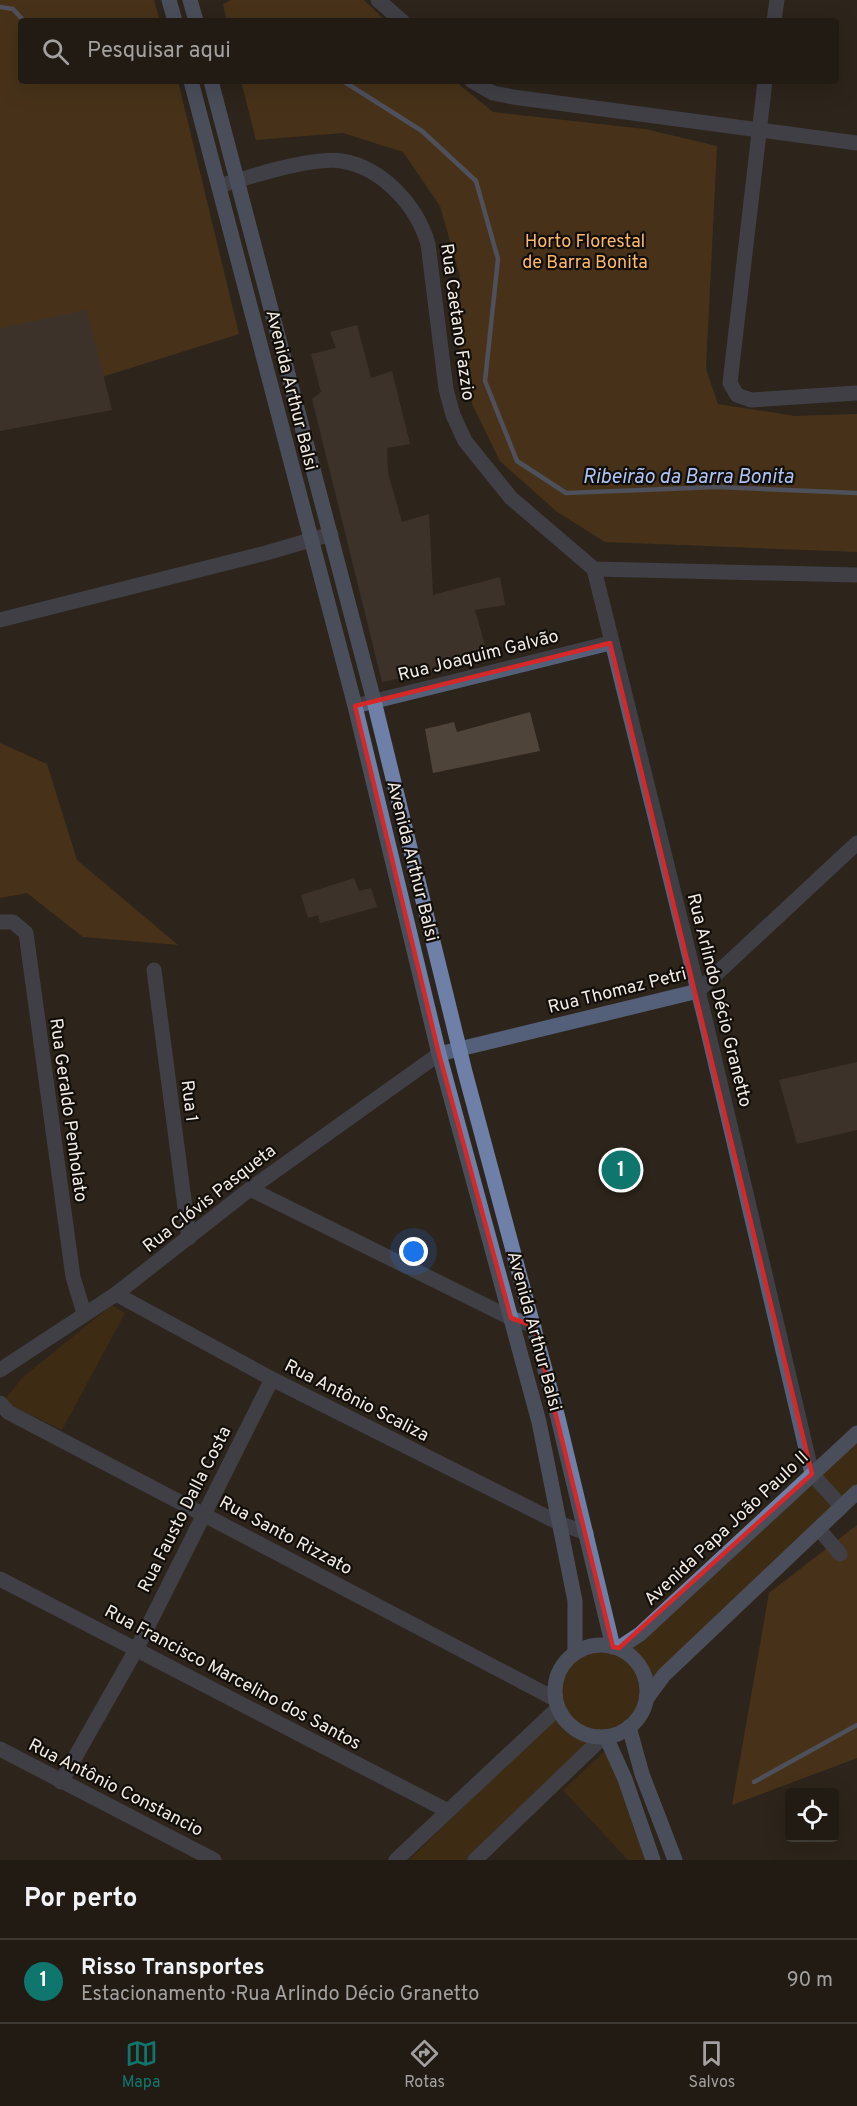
<!DOCTYPE html>
<html lang="pt">
<head>
<meta charset="utf-8">
<style>
  :root { --surface:#221b14; --page:#2e2822; --text:#f1f3f6; --muted:#a2a1a0; --line:#3f3934; --accent:#0f766e }
  body { margin:0; font-family:Overpass,sans-serif; background:var(--page); color:var(--text) }
  .controls { position:absolute; right:18px; bottom:18px; display:grid; overflow:hidden; border-radius:6px; box-shadow:0 6px 24px #0002 }
  .controls button { width:54px; height:54px; display:grid; place-items:center; padding:0; border:0; border-bottom:2px solid var(--line); background:var(--surface); color:var(--text); font:30px sans-serif }
  .you { position:absolute; left:414px; top:1252px; width:21px; height:21px; margin:-15px; border:4px solid #fff; border-radius:50%; background:#1a73e8; box-shadow:0 0 0 9px #1a73e833 }
  .badge { display:grid; place-items:center; width:39px; height:39px; border-radius:50%; background:var(--accent); color:#fff; font-size:20px; font-weight:700 }
  .pin { position:absolute; translate:-50% -50%; border:3px solid #fff; box-shadow:0 2px 6px #0006 }
  .list { margin:0; padding:0; list-style:none }
  h2 { display:flex; justify-content:space-between; align-items:center; height:78px; margin:0; padding:0 24px; font-size:26px }
  h2 small { font-size:20px; font-weight:400; color:var(--muted) }
  .list li { display:grid; grid-template-columns:39px 1fr auto; gap:18px; align-items:center; box-sizing:border-box; height:84px; padding:0 24px; border-top:2px solid var(--line) }
  .list b { display:block; font-size:22px; white-space:nowrap }
  .list p { margin:0; font-size:20px; white-space:nowrap; color:var(--muted) }
  .list em { font-size:20px; font-style:normal; color:var(--muted) }
  .icon { flex:none; width:33px; height:33px; fill:none; stroke:currentColor; stroke-width:2; stroke-linecap:round; stroke-linejoin:round }
  .map { position:relative; flex:none; width:857px; height:1860px; overflow:hidden }
  .search { position:absolute; background:var(--surface); box-shadow:0 6px 24px #0002; left:18px; right:18px; top:18px; height:66px; display:flex; align-items:center; gap:15px; box-sizing:border-box; padding:0 21px; border-radius:6px; color:var(--muted); font-size:22px }
  .sheet { height:162px; background:var(--surface) }
  nav { display:flex; justify-content:space-around; align-items:center; box-sizing:border-box; height:84px; border-top:2px solid var(--line); background:var(--surface); font-size:16px; color:var(--muted) }
  nav a { display:grid; justify-items:center; gap:3px }
  nav .on { color:var(--accent) }
  .map>svg:first-child { display:block }
</style>
</head>
<body>
<div class="map">
<svg width="857" height="1860" viewBox="0 0 857 1860">
  <rect width="100%" height="100%" fill="#2d241b"/>
  <g fill="#533309">
    <path d="M112 1305 125 1313 62 1430 9 1404 6 1398 23 1377Z"/>
    <path d="M857 1436V1490L841 1504 815 1475Z"/>
    <path d="M812 1477 839 1506 653 1684 645 1663 631 1646Z"/>
    <circle cx="600" cy="1692" r="42"/>
    <path d="M557 1712 574 1731 593 1740 580 1756 467 1860H409L543 1730Z"/>
    <path d="M605 1751 623 1780 651 1860H628L563 1790Z"/>
  </g>
  <g fill="#664318">
    <path d="M0 0H154L160 21H21V81H178L239 334 0 409Z"/>
    <path d="M231 0H364L386 21H227L223 4Z"/>
    <path d="M241 81H455L493 112 645 129 717 146 706 369 718 404 795 416 857 414V552L605 542 556 511 500 461 473 406 460 355V276L440 206 403 152 343 133 256 140Z"/>
    <path d="M0 743 47 764 77 860 178 945 83 937 27 893 0 898Z"/>
    <path d="M857 1525V1758L732 1805 769 1593Z"/>
  </g>
  <g fill="none" stroke-linecap="round" stroke-linejoin="round">
    <g stroke="#7685aa" stroke-width="4.5">
      <path d="M0 7 13 9 24 21"/>
      <path d="M343 81 422 131 476 181 498 259 485 381 517 461 566 493 717 487 857 493"/>
      <path d="M754 1782 857 1725"/>
    </g>
  </g>
  <g fill="#4e443a">
    <path d="M87 310 112 410 0 431V328Z"/>
    <path d="M357 325 371 378 392 371 410 444 387 448 388 473 402 522 429 514 433 595 500 577 505 605 475 610 489 660 382 682 312 399 321 392 311 354 336 348 330 332Z"/>
    <path d="M530 712 540 751 433 773 425 729 454 722 457 732Z"/>
    <path d="M354 878 359 891 371 888 377 907 320 923 318 915 308 918 301 895Z"/>
    <path d="M857 1062V1130L797 1144 779 1080Z"/>
  </g>
  <g fill="none" stroke-linecap="round" stroke-linejoin="round">
    <g stroke="#546079" stroke-width="15">
      <path d="M378 0 402 21"/>
      <path d="M774 21 777 0"/>
      <path d="M472 81 493 93 513 97 857 143"/>
      <path d="M765 81 730 383 737 395 751 400 857 393"/>
      <path d="M219 186C249 177 313 156 342 161 383 168 417 206 428 244L446 389 453 415 465 441 511 498 594 569 857 575"/>
      <path d="M594 569 706 1023 812 1474 841 1506"/>
      <path d="M0 620 266 553 331 534"/>
      <path d="M355 706 610 643"/>
      <path d="M0 922H13L26 933 73 1277 84 1313"/>
      <path d="M154 970 189 1238"/>
      <path d="M250 1189 511 1318 534 1326"/>
      <path d="M116 1294 272 1379 559 1523 586 1533"/>
      <path d="M0 1370 116 1294 250 1189 439 1054 698 991 857 843"/>
      <path d="M0 1403 8 1412 555 1699"/>
      <path d="M819 1529 840 1554"/>
      <path d="M0 1579 448 1811"/>
      <path d="M0 1749 214 1860"/>
      <path d="M61 1782 137 1648 272 1379"/>
    </g>
    <g stroke="#546079" stroke-width="15">
      <path d="M396 1860 558 1708"/>
      <path d="M475 1860 603 1737"/>
    </g>
    <g stroke="#6e80a8" stroke-width="15">
      <path d="M169 0 175 21"/>
      <path d="M190 0 196 21"/>
      <path d="M191 81 355 706 439 1054 539 1422 575 1601V1653"/>
      <path d="M211 81 374 701 465 1072 558 1418 613 1647"/>
      <circle cx="601" cy="1691" r="46"/>
      <path d="M619 1648 640 1634 857 1433"/>
      <path d="M647 1698 664 1675 857 1492"/>
      <path d="M629 1727 642 1774 675 1860"/>
      <path d="M606 1737 625 1779 653 1860"/>
    </g>
  </g>
  <path d="M0 0H857V1860H0ZM610 643 812 1474 619 1648 613 1647 534 1326 511 1318 439 1054 355 706Z" fill="#2d241b" fill-opacity=".55" fill-rule="evenodd"/>
  <path fill="none" stroke="#d62828" stroke-width="4.5" stroke-linejoin="round" d="M610 643 812 1474 619 1648 613 1647 534 1326 511 1318 439 1054 355 706Z"/>
  <g text-anchor="middle" stroke-width="4.5" stroke-linejoin="round" paint-order="stroke">
    <g font-size="18" fill="#fdb86b" stroke="#120e0a">
      <text x="585" y="247">Horto Florestal<tspan x="585" dy="21">de Barra Bonita</tspan></text>
    </g>
    <g font-size="18" fill="#f2ebe5" stroke="#120e0a">
      <text transform="translate(458 322) rotate(82)" y="6">Rua Caetano Fazzio</text>
      <text transform="translate(292 390) rotate(76)" y="6">Avenida Arthur Balsi</text>
      <text transform="translate(478 655) rotate(-14)" y="6">Rua Joaquim Galvão</text>
      <text transform="translate(413 861) rotate(76)" y="6">Avenida Arthur Balsi</text>
      <text transform="translate(617 990) rotate(-14)" y="6">Rua Thomaz Petri</text>
      <text transform="translate(720 1000) rotate(76)" y="6">Rua Arlindo Décio Granetto</text>
      <text transform="translate(190 1101) rotate(83)" y="6">Rua 1</text>
      <text transform="translate(69 1110) rotate(82)" y="6">Rua Geraldo Penholato</text>
      <text transform="translate(209 1198) rotate(-38)" y="6">Rua Clóvis Pasqueta</text>
      <text transform="translate(535 1331) rotate(75)" y="6">Avenida Arthur Balsi</text>
      <text transform="translate(357 1400) rotate(27)" y="6">Rua Antônio Scaliza</text>
      <text transform="translate(184 1509) rotate(-63)" y="6">Rua Fausto Dalla Costa</text>
      <text transform="translate(726 1528) rotate(-43)" y="6">Avenida Papa João Paulo II</text>
      <text transform="translate(286 1535) rotate(28)" y="6">Rua Santo Rizzato</text>
      <text transform="translate(233 1677) rotate(28)" y="6">Rua Francisco Marcelino dos Santos</text>
      <text transform="translate(116 1787) rotate(27)" y="6">Rua Antônio Constancio</text>
    </g>
    <g font-size="20" font-style="italic" fill="#aec4f6" stroke="#120e0a">
      <text x="688" y="483">Ribeirão da Barra Bonita</text>
    </g>
  </g>
</svg>
<div class="controls">
<button><svg class="icon" aria-label="locate" viewBox="0 0 24 24"><circle cx="12" cy="12" r="6"/><path d="M12 2v4M12 18v4M2 12h4M18 12h4"/></svg></button>
</div>
<div class="you"></div>
<div class="pin badge" style="left:621px;top:1170px">1</div>
<div class="search"><svg class="icon" aria-label="search" viewBox="0 0 24 24"><circle cx="10" cy="10" r="6"/><path d="M15 15l6 6"/></svg>Pesquisar aqui</div>
</div>
<section class="sheet">
<h2>Por perto<small></small></h2>
<ul class="list">
<li><span class="badge">1</span><div><b>Risso Transportes</b><p>Estacionamento · Rua Arlindo Décio Granetto</p></div><em>90 m</em></li>
</ul>
</section>
<nav>
<a class="on"><svg class="icon" aria-label="map" viewBox="0 0 24 24"><path d="M3 6l6-2 6 2 6-2v14l-6 2-6-2-6 2zM9 4v14M15 6v14"/></svg>Mapa</a>
<a><svg class="icon" aria-label="directions" viewBox="0 0 24 24"><path d="M12 3l9 9-9 9-9-9zM9 14v-3h6M13 9l2 2-2 2"/></svg>Rotas</a>
<a><svg class="icon" aria-label="saved" viewBox="0 0 24 24"><path d="M7 4h10v16l-5-4-5 4z"/></svg>Salvos</a>
</nav>
</body>
</html>
